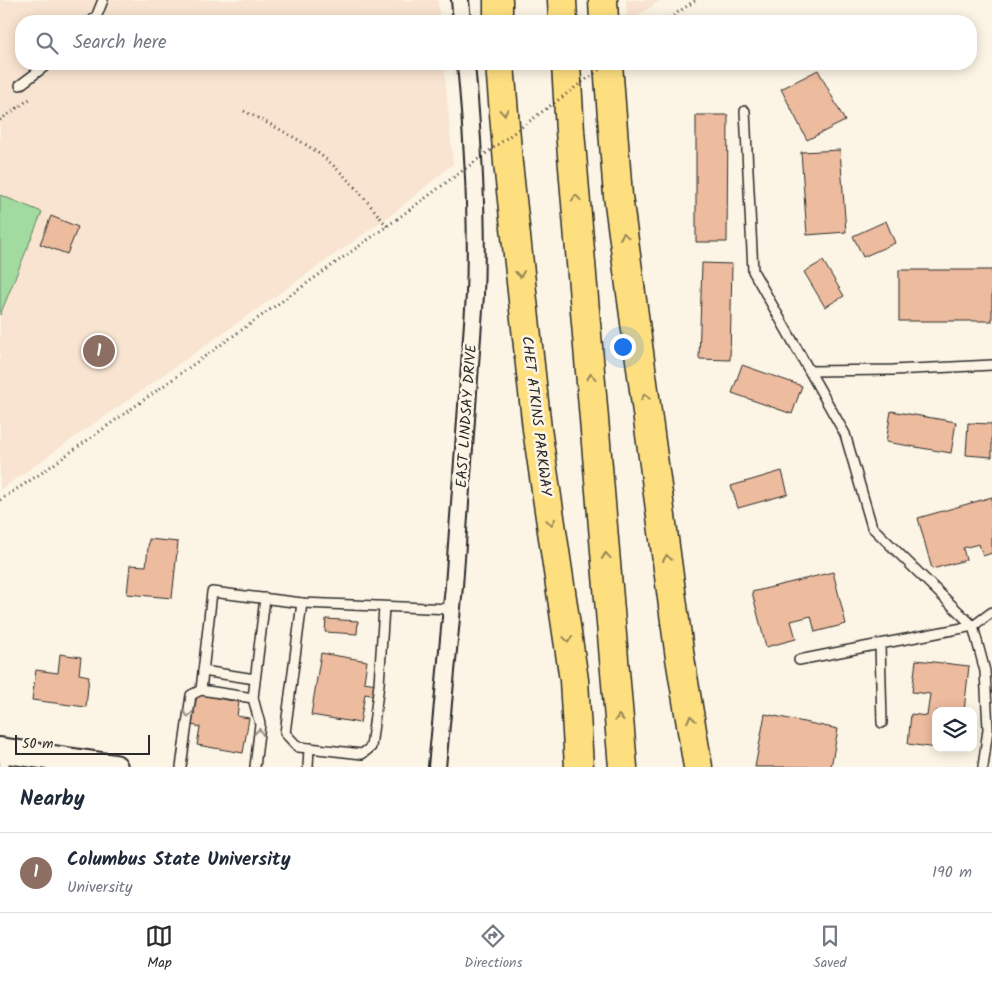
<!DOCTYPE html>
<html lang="en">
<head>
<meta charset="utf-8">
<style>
  :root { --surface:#fff; --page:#f6f6f7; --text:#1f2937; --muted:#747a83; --line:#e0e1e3; --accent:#2b2b2b }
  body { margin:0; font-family:Kalam,sans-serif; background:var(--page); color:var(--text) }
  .controls { position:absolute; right:15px; bottom:15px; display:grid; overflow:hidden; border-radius:10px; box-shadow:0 2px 12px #0003 }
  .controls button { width:45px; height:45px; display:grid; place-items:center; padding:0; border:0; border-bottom:1px solid var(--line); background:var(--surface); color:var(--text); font:25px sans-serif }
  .scale { position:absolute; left:15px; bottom:12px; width:135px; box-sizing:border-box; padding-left:5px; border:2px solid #2b2b2b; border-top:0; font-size:14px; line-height:18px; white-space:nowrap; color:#2b2b2b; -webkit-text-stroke:4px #fcf5e5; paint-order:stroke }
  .you { position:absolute; left:622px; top:346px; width:18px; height:18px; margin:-12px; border:4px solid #fff; border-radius:50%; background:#1a73e8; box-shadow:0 0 0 8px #1a73e833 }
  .badge { display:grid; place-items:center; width:32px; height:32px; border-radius:50%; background:var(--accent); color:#fff; font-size:16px; font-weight:700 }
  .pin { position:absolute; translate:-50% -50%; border:2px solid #fff; box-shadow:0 1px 5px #0006 }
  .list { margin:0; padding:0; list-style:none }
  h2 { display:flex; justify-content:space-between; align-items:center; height:65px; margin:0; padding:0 20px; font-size:21px }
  h2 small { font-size:16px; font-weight:400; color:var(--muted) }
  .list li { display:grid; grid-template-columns:32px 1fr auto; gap:15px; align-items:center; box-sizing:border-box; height:80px; padding:0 20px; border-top:1px solid var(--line) }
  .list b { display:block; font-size:19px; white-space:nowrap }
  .list p { margin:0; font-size:16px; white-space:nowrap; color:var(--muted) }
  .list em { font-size:16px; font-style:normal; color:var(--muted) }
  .icon { flex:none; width:28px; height:28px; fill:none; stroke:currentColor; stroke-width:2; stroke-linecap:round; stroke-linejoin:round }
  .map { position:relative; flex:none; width:992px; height:767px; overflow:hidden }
  .search { position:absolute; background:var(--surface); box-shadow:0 2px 12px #0003; left:15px; right:15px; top:15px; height:55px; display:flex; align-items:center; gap:12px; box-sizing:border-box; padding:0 18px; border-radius:20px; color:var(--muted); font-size:19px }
  .sheet { height:145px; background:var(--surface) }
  nav { display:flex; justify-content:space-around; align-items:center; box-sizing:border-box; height:70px; border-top:1px solid var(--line); background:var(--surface); font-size:14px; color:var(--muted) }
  nav a { display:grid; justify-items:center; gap:2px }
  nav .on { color:var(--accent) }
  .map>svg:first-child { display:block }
</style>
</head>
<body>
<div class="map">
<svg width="992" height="767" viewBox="0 0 992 767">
  <rect width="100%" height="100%" fill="#fcf5e5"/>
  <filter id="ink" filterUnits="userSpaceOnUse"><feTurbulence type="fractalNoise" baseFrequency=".02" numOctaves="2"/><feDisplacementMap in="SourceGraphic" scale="10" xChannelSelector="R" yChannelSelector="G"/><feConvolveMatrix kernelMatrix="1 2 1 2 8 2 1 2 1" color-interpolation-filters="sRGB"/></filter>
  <g filter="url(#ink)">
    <g fill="#f8e4d0">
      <path d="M0 0H438L440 21H21V64H444L453 164 395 212 0 490Z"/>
      <path d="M626 0H661L630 21H627Z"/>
    </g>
    <path fill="#a1dba0" stroke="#668366" d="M0 195 42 212 0 315Z"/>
    <g fill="#edbb9e" stroke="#2b2b2b">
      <path d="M818 70 845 121 807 140 781 89Z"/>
      <path d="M696 115H728L727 242H696Z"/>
      <path d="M840 150 846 232 807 235 801 152Z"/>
      <path d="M51 216 78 227 67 254 40 244Z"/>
      <path d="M886 221 895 243 863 257 853 236Z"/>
      <path d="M823 261 844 296 825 307 804 272Z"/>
      <path d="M702 263 732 264 730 360 699 359Z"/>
      <rect x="899" y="270" width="93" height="51"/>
      <path d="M742 365 802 386 792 414 732 393Z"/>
      <path d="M891 411 956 422 951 453 886 442Z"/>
      <path d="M968 423 992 424V457L966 455Z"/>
      <path d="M782 471 788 494 738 508 731 486Z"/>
      <path d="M992 497V553L983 556 979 544 963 548 966 560 932 569 918 518Z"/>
      <path d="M149 539 178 542 172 598 127 594 130 565 146 566Z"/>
      <path d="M833 572 846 624 815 632 811 616 791 621 796 639 766 647 752 592Z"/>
      <path d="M326 619 358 621 357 634 325 632Z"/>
      <path d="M321 653 367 661 364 682 383 685 381 697 365 694 360 723 311 715Z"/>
      <path d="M60 654 81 657 79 674 89 676 86 707 32 700 36 670 58 673Z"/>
      <path d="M916 660 969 666 964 711H936V748L908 744 911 714 927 716 930 694 912 692Z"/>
      <path d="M197 694 239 702 237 716 249 718 243 753 197 745 200 727 192 725Z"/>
      <path d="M765 714 838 729 831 767H755Z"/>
    </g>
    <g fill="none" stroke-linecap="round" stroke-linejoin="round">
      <defs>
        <g id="lane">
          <path d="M92 21 97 15 103 0"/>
          <path d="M20 85 48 64"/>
          <path d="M745 111 753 271 845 434 872 527 973 626 985 671 988 729 983 767"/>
          <path d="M810 371 893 370 992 365"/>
          <path d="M302 603 285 733 298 747 309 748 308 767"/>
          <path d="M799 660 880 644"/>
          <path d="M203 671 255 679"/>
          <path d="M201 690 212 592 302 603 452 609"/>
          <path d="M882 723 880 644 973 626 992 612"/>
          <path d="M309 748 362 754 371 747 379 684 384 607"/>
          <path d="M4 767 5 751"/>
          <path d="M181 767 191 695 201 690 253 698"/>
          <path d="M255 767 260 724 253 698 265 598"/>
        </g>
        <g id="street">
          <path d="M460 0 462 21"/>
          <path d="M437 767 454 586 475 295C478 218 473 140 466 64"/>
        </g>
        <path id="secondary" d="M0 750 115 767"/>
        <g id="highway">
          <path d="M498 0V21"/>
          <path d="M562 0 563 21"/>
          <path d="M603 0 604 21"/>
          <path d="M500 64 508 163 537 429 574 680 579 767"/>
          <path d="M566 64 570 131 623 767"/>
          <path d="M608 64 618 196 680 658 698 767"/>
        </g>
      </defs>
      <use href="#lane" stroke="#2b2b2b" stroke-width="12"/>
      <use href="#street" stroke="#2b2b2b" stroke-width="20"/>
      <use href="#secondary" stroke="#2b2b2b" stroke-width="28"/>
      <use href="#highway" stroke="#2b2b2b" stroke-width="31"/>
      <g stroke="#2b2b2b" stroke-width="3" stroke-dasharray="1 4" stroke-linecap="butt">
        <path d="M665 21 696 0"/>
        <path d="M244 111C269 124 295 136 318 153 345 173 366 200 387 226"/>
        <path d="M0 120 31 98"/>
        <path d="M0 500 40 474 397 219"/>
      </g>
      <use href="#lane" stroke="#fcf5e5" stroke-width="9"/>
      <use href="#street" stroke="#fcf5e5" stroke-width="16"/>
      <use href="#secondary" stroke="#fcf5e5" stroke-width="24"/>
      <use href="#highway" stroke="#fedf80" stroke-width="28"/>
      <path stroke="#2b2b2b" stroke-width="3" stroke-dasharray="1 4" stroke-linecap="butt" d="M397 219 607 64"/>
    </g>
    <defs><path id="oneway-chevron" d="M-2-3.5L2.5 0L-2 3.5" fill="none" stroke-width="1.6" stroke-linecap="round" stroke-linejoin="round" transform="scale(1.25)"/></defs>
    <g stroke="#948556">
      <use href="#oneway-chevron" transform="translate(504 112) rotate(85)"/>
      <use href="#oneway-chevron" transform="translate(576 198) rotate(-95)"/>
      <use href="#oneway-chevron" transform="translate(624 236) rotate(-98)"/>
      <use href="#oneway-chevron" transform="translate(520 274) rotate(84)"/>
      <use href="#oneway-chevron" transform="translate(591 377) rotate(-95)"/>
      <use href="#oneway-chevron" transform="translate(645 397) rotate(-98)"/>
      <use href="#oneway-chevron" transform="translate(551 522) rotate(82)"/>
      <use href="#oneway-chevron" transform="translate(606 556) rotate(-95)"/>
      <use href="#oneway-chevron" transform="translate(667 558) rotate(-98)"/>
      <use href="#oneway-chevron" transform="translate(568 639) rotate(82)"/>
      <use href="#oneway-chevron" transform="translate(619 718) rotate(-95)"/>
      <use href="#oneway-chevron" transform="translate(691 719) rotate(-99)"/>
    </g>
    <g stroke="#949088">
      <use href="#oneway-chevron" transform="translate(188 714) rotate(97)"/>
      <use href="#oneway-chevron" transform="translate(259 732) rotate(-84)"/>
    </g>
  </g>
  <g text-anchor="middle" stroke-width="5" stroke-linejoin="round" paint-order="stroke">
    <g font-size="15" fill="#2b2b2b" stroke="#fcf5e5">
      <text transform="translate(466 416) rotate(-86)" y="5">EAST LINDSAY DRIVE</text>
      <text transform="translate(537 416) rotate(83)" y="5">CHET ATKINS PARKWAY</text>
    </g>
  </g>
</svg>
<div class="controls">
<button><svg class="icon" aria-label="layers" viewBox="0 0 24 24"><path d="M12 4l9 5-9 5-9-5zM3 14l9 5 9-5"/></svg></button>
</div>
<div class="scale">50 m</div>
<div class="you"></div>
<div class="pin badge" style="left:99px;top:351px;background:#8d6e63">1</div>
<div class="search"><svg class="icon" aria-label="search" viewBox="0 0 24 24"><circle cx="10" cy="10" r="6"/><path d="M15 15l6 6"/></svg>Search here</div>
</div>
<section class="sheet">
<h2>Nearby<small></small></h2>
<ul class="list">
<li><span class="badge" style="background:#8d6e63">1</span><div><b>Columbus State University</b><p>University</p></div><em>190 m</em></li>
</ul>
</section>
<nav>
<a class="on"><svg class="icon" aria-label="map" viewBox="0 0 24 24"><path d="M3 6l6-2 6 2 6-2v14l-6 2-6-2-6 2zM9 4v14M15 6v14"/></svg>Map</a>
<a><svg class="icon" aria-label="directions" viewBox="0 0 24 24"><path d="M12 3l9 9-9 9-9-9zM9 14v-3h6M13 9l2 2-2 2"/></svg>Directions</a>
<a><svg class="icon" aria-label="saved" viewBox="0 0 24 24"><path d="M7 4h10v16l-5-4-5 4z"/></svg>Saved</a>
</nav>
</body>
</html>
